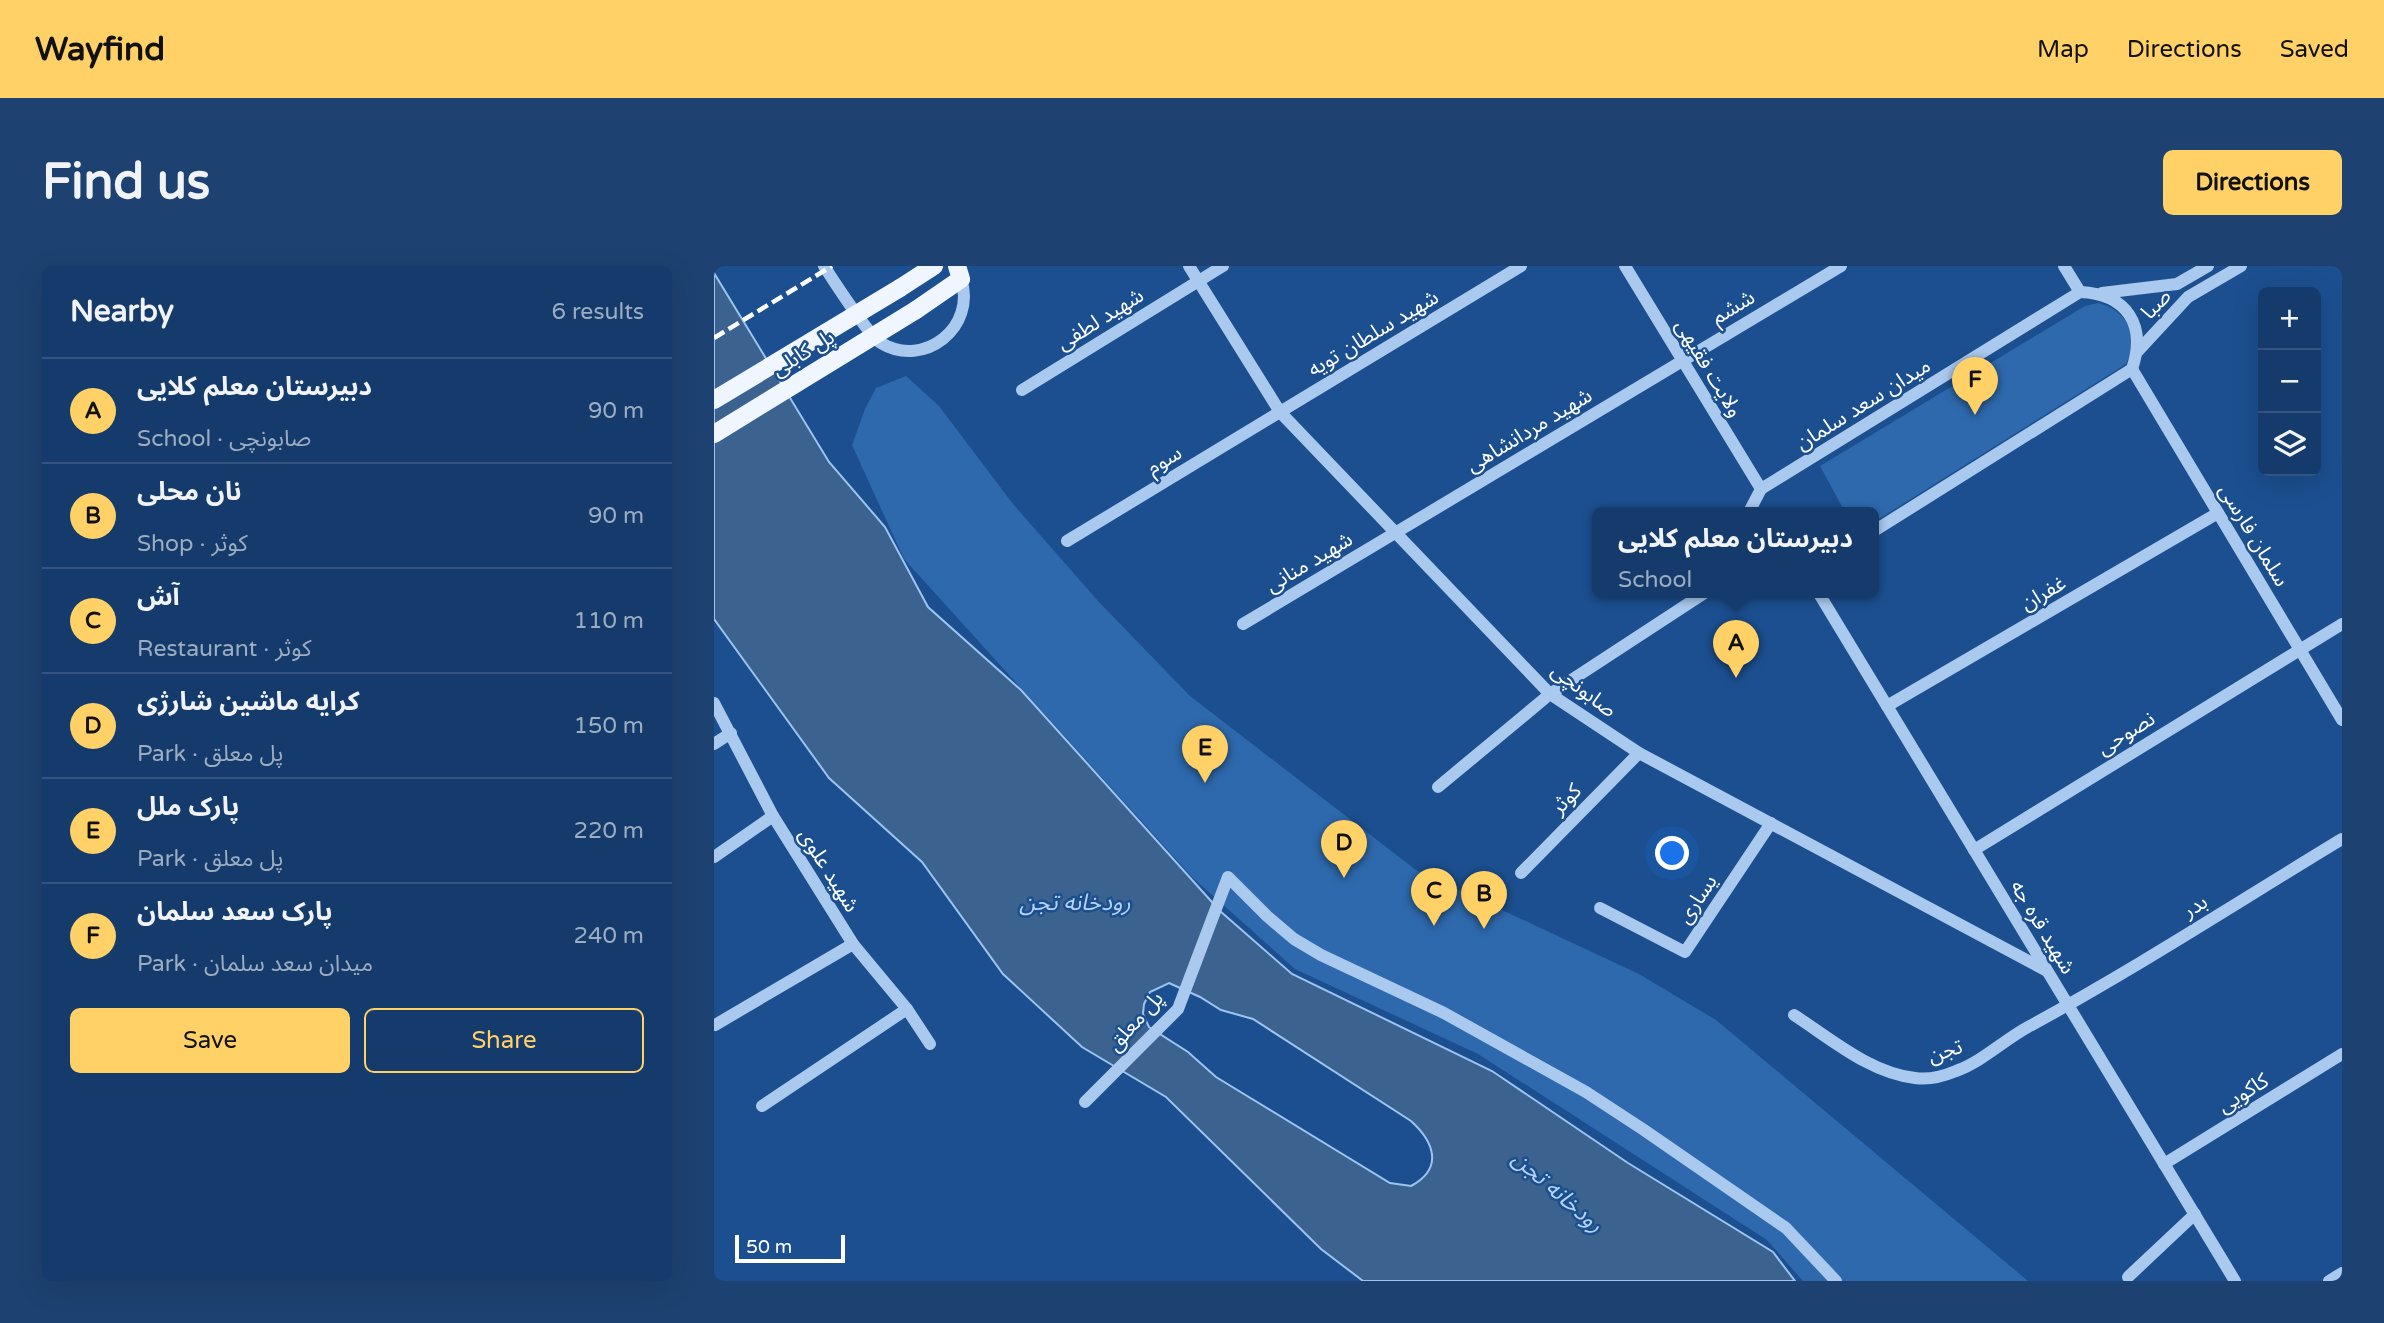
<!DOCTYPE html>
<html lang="en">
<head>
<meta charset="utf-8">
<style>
  :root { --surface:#143b6b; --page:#1d4271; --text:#f1f3f6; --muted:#9dadc1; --line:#33557e; --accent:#ffd166 }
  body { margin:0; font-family:"Varela Round","Noto Sans Arabic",sans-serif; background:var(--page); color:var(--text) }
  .controls { position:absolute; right:21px; top:21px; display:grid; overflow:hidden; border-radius:10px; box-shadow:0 7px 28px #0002 }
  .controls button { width:63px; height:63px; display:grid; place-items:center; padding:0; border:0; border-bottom:2px solid var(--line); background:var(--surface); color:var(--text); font:35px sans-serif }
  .scale { position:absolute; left:21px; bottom:18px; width:110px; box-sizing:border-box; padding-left:7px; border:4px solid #fff; border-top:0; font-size:19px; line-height:24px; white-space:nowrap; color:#fff; -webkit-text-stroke:5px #1b4f8f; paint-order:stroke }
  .you { position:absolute; left:959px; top:588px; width:24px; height:24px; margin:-18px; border:5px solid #fff; border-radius:50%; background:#1a73e8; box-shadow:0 0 0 10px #1a73e833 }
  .badge { display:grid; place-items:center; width:46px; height:46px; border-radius:50%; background:var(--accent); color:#111; font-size:23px; font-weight:700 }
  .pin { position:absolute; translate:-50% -58px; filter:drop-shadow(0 2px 4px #0008) }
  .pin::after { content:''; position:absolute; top:37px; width:24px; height:21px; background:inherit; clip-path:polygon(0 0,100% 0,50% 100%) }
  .popup { position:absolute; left:878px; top:241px; width:287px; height:91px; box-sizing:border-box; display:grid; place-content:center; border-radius:10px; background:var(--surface); filter:drop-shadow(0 2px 5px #0005); font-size:23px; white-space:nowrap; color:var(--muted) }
  .popup b { font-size:26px; color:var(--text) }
  .popup::after { content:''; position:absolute; left:50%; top:100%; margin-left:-14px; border:14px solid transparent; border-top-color:var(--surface) }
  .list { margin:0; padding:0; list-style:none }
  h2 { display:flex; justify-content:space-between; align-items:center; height:91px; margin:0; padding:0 28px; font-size:30px }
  h2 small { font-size:23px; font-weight:400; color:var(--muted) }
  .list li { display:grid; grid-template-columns:46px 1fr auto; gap:21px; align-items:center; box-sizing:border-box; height:105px; padding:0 28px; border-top:2px solid var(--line) }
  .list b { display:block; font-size:26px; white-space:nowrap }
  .list p { margin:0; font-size:23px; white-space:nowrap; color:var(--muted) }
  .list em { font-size:23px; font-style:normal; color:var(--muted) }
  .actions { display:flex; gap:14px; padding:21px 28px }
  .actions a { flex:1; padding:16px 0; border:2px solid var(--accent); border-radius:10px; text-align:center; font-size:24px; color:var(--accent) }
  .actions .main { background:var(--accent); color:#111 }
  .icon { flex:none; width:38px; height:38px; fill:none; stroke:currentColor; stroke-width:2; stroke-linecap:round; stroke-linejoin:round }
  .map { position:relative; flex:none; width:1628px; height:1015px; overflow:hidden; border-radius:10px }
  header { display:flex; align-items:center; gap:42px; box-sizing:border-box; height:98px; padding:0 35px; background:var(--accent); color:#111 }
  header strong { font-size:33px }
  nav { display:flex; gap:38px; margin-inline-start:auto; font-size:24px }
  .intro { display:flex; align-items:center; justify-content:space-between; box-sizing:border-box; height:168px; padding:0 42px }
  h1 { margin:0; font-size:49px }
  .button { padding:18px 32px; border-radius:10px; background:var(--accent); color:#111; font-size:24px; font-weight:700 }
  main { display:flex; gap:42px; padding:0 42px }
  aside { flex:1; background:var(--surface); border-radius:10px; box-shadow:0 7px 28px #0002 }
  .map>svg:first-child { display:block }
</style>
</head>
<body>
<header>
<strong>Wayfind</strong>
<nav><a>Map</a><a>Directions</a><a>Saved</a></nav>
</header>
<div class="intro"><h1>Find us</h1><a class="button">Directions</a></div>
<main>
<aside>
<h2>Nearby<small>6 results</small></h2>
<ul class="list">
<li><span class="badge">A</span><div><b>دبیرستان معلم کلایی</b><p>School · صابونچی</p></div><em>90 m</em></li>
<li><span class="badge">B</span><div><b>نان محلی</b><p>Shop · کوثر</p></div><em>90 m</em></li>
<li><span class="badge">C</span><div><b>آش</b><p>Restaurant · کوثر</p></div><em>110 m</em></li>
<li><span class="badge">D</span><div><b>کرایه ماشین شارژی</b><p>Park · پل معلق</p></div><em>150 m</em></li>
<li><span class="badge">E</span><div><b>پارک ملل</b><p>Park · پل معلق</p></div><em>220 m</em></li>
<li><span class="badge">F</span><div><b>پارک سعد سلمان</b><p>Park · میدان سعد سلمان</p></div><em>240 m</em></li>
</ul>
<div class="actions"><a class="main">Save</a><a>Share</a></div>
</aside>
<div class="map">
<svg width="1628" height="1015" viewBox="0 0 1628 1015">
  <rect width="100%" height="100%" fill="#1b4f8f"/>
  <g fill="#2e69ad">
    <path d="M1384 37C1412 43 1428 72 1412 98L1160 256V246H1131L1106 200 1371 40Z"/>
    <path d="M192 110 225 140 299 238 384 335 476 430 702 604 925 708 1002 754 1314 1015H1089L1053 974 764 788 581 703 479 612 190 293 138 179 151 143 162 122Z"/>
  </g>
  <path fill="#3c6290" stroke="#9cc4f0" stroke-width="2" fill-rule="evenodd" d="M0 7 115 196 171 261 214 341 307 424 506 645 578 708 778 805 914 897 1059 986 1081 1015H649L607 983 452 831 368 781 289 708 208 596 115 512 0 353ZM455 717 486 731 507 744 539 753 697 855C720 876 730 902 697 920L676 917 502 811 474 786 435 761 429 748 430 738 436 726Z"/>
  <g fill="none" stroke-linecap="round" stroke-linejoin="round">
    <g stroke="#a9c9ee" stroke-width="12">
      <path d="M110 0C119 14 156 71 167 77 210 103 263 61 247 13"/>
      <path d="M475 0 566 146 836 428 925 487 1333 705"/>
      <path d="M911 0 1047 223"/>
      <path d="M1350 0 1366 26"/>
      <path d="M1388 27 1463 18 1494 0"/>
      <path d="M1424 85 1474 31 1527 0"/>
      <path d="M1418 103 1628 454"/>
      <path d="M308 124 509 0"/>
      <path d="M1035 246 1047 223 1366 26C1413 28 1433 59 1418 103L1160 265"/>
      <path d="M353 275 807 0"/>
      <path d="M1104 326 1521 1015"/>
      <path d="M529 358 1127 0"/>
      <path d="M0 437 59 550 139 678 193 743 216 778"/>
      <path d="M1173 440 1504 247"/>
      <path d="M0 478 17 467"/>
      <path d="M724 521 836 428 992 326"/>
      <path d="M1260 584 1628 358"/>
      <path d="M0 591 59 550"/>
      <path d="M807 607 925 487"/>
      <path d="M886 642 971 686 1057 557"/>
      <path d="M1080 749C1117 773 1156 807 1201 812 1214 814 1230 810 1242 805 1269 795 1290 774 1314 761 1421 703 1524 636 1628 573"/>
      <path d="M1 759 139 678"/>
      <path d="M371 836 464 743 514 611 553 650 580 673 607 689 730 747 872 826 930 864 1072 962 1122 1015"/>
      <path d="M48 840 193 743"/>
      <path d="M1450 898 1628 788"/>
      <path d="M1414 1011 1481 948"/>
      <path d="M1615 1015 1628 1007"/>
    </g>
    <g stroke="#f0f6ff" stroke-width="18">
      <path d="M186 22 220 0"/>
      <path d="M202 44 247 13 243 0"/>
    </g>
    <path stroke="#fff" stroke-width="4.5" stroke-dasharray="12 5" stroke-linecap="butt" d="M0 72 118 0"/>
    <g stroke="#f0f6ff" stroke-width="18">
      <path d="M0 134 186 22"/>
      <path d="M0 168 202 44"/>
    </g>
  </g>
  <g text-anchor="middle" stroke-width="5" stroke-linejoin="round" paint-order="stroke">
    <g font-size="21" fill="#fff" stroke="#1b4f8f">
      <text transform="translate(1442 38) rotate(-47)" y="7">صبا</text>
      <text transform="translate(1019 41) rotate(-31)" y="7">ششم</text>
      <text transform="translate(386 53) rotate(-32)" y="7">شهید لطفی</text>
      <text transform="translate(659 67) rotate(-31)" y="7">شهید سلطان تویه</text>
      <text transform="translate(89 87) rotate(-32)" y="7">پل کابلی</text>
      <text transform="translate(995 102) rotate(59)" y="7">ولایت فقیهی</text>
      <text transform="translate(1149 138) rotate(-32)" y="7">میدان سعد سلمان</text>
      <text transform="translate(815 164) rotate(-31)" y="7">شهید مردانشاهی</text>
      <text transform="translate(450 194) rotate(-31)" y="7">سوم</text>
      <text transform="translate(1540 269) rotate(59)" y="7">سلمان فارسی</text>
      <text transform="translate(595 296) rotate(-31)" y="7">شهید منانی</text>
      <text transform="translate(1329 327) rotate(-30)" y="7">غفران</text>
      <text transform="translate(870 424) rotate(37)" y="7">صابونچی</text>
      <text transform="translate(1412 467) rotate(-32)" y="7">نصوحی</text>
      <text transform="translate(852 533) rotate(-46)" y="7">کوثر</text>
      <text transform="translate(115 604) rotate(58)" y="7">شهید علوی</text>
      <text transform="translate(983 633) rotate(-56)" y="7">یساری</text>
      <text transform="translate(1481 640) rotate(-31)" y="7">بدر</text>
      <text transform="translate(1329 661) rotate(59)" y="7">شهید قره جه</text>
      <text transform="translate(421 755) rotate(-48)" y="7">پل معلق</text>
      <text transform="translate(1231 785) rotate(-19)" y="7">تجن</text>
      <text transform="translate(1529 827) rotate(-32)" y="7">کاکویی</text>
    </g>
    <g font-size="23" font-style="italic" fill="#b5d3f5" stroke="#1b4f8f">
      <text x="361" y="644">رودخانه تجن</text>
      <text transform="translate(844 925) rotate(41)" y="8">رودخانه تجن</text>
    </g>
  </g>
</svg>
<div class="controls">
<button>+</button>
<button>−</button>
<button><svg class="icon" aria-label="layers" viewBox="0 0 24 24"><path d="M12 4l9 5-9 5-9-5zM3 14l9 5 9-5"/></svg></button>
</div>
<div class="scale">50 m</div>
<div class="you"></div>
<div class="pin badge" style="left:1022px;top:412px">A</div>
<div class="popup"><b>دبیرستان معلم کلایی</b>School</div>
<div class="pin badge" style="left:770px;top:663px">B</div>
<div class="pin badge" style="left:720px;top:660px">C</div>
<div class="pin badge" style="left:630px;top:612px">D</div>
<div class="pin badge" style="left:491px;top:517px">E</div>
<div class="pin badge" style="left:1261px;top:149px">F</div>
</div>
</main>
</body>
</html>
